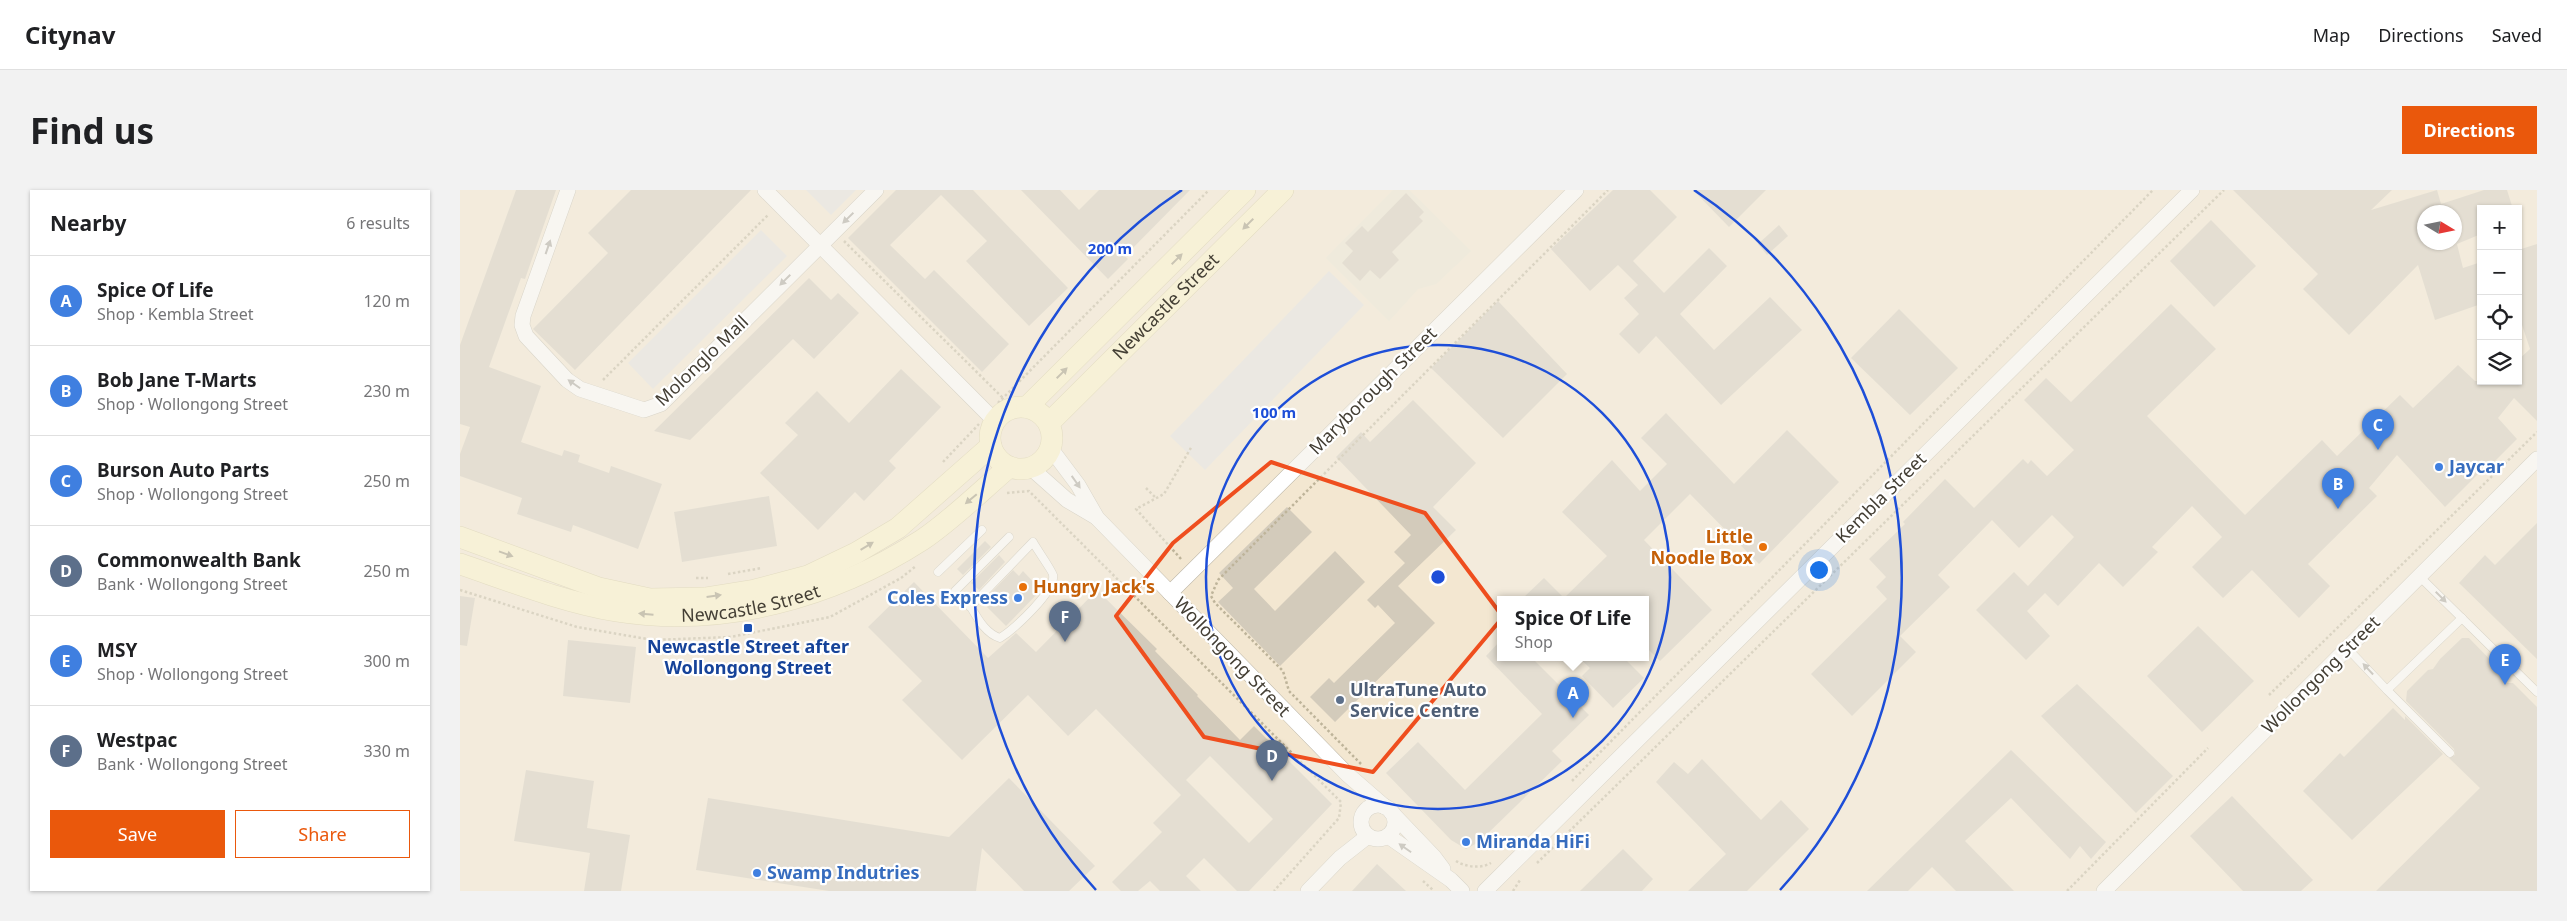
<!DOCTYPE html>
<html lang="en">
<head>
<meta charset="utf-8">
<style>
  :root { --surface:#fff; --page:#f2f2f2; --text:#202124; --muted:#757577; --line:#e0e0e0; --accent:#ea580c }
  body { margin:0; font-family:"Noto Sans",sans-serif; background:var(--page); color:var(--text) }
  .controls { position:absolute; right:15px; top:15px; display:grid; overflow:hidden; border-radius:0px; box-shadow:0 1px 4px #0004 }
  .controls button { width:45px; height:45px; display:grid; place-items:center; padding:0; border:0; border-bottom:1px solid var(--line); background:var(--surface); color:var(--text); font:25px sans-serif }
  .compass { position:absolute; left:1957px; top:15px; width:45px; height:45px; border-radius:50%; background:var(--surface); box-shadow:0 1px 4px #0004; rotate:100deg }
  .you { position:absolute; left:1358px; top:379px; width:18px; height:18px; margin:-12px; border:4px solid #fff; border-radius:50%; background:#1a73e8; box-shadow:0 0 0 8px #1a73e833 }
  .badge { display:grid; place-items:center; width:32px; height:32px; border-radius:50%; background:var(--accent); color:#fff; font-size:16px; font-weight:700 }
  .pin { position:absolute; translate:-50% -41px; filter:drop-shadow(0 1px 2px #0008) }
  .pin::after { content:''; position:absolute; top:26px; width:18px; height:15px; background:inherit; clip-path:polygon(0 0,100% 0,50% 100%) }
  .popup { position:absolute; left:1037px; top:406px; width:152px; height:65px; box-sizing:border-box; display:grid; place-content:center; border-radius:0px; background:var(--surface); filter:drop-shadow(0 1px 4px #0005); font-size:16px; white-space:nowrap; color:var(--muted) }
  .popup b { font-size:19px; color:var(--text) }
  .popup::after { content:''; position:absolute; left:50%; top:100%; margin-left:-10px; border:10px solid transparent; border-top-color:var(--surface) }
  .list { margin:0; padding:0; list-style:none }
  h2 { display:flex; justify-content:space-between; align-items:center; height:65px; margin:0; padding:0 20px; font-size:21px }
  h2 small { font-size:16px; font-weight:400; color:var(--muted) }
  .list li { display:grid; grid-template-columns:32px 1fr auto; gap:15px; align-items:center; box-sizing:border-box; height:90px; padding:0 20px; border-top:1px solid var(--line) }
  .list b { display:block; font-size:19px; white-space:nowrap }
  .list p { margin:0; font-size:16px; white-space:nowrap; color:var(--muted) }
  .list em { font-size:16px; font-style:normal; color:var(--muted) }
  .actions { display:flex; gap:10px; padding:15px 20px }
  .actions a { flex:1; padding:11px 0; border:1px solid var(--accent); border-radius:0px; text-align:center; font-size:18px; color:var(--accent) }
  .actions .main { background:var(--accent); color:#fff }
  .icon { flex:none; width:28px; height:28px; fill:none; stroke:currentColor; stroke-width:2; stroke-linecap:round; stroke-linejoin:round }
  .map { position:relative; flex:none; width:2077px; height:701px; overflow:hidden; border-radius:0px }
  header { display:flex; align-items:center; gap:30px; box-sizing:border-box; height:70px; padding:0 25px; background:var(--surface); border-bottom:1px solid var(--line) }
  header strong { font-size:24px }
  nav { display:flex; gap:28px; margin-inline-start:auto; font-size:18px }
  .intro { display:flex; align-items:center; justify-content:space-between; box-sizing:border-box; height:120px; padding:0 30px }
  h1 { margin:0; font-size:35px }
  .button { padding:12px 22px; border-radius:0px; background:var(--accent); color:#fff; font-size:18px; font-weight:700 }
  main { display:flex; gap:30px; padding:0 30px }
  aside { flex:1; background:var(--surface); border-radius:0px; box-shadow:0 1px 4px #0004 }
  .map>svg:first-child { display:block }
</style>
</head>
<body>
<header>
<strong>Citynav</strong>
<nav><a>Map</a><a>Directions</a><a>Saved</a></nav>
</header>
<div class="intro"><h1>Find us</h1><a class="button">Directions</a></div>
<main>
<aside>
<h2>Nearby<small>6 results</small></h2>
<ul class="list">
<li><span class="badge" style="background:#3f7fe0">A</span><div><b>Spice Of Life</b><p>Shop · Kembla Street</p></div><em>120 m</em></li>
<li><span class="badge" style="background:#3f7fe0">B</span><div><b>Bob Jane T-Marts</b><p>Shop · Wollongong Street</p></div><em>230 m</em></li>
<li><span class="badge" style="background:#3f7fe0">C</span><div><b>Burson Auto Parts</b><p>Shop · Wollongong Street</p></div><em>250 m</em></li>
<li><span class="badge" style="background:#5c6f8a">D</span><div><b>Commonwealth Bank</b><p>Bank · Wollongong Street</p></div><em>250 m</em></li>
<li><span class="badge" style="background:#3f7fe0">E</span><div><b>MSY</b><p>Shop · Wollongong Street</p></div><em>300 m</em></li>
<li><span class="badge" style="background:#5c6f8a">F</span><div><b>Westpac</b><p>Bank · Wollongong Street</p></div><em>330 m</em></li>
</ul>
<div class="actions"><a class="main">Save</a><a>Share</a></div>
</aside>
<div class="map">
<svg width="2077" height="701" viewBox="0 0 2077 701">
  <rect width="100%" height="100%" fill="#f2efe5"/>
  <path fill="#f3e7d1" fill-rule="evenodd" d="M0 0H2077V701H0ZM2021 19H2058V191H2021ZM1964 22H1994V52H1964ZM1040 409H1186V467H1040Z"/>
  <path fill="#eae5d0" d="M933 0H949L1011 61 976 94 958 99 929 131 866 68Z"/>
  <g fill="#e3e1dd">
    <path d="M346 0H396L371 25Z"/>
    <path d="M301 40 327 66 193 199 168 173Z"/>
    <path d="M869 81 904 115 745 280 710 246Z"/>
  </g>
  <g fill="#d3cbbb" fill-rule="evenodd">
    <path d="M56 0H96L65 89 61 88 29 177 81 196 61 252 102 266 104 260 120 265 118 272 149 283 151 276 202 294 178 359 113 335 111 342 57 324 62 308 0 286V264L10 237 0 234V155Z"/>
    <path d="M171 0H291L115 180 73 139 148 63 128 43Z"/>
    <path d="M436 0H513L608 98 569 136 506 71 527 51 481 5 430 55 465 89 474 80 549 154 522 182 388 48Z"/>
    <path d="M561 0H600L619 20 639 0H730L665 66 668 69 648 89Z"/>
    <path d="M1153 0H1190L1217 27 1173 71 1204 103 1249 58 1267 76 1220 124 1254 160 1310 107 1342 140 1261 215 1196 146 1179 164 1159 144 1179 124 1164 108 1178 95 1158 75 1130 101 1091 59Z"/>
    <path d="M1233 0H1306L1269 37Z"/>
    <path d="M1773 0H1932L1911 20 1977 0 1981 14 2024 0H2047L2053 19H2021V44L1997 54 2003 78 2021 72V114L1975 130 1958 75 1889 145 1843 99 1858 84ZM1964 22H1994V52H1964Z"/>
    <path d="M946 3 964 22 959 27 963 31 932 62 939 70 920 89 910 80 900 91 882 73 893 61 885 53 902 36 908 42Z"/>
    <path d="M1751 30 1796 76 1754 117 1710 71Z"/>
    <path d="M1319 35 1328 46 1307 65 1298 54Z"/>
    <path d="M2077 54V231L2054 208 2038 228 2057 249 2030 276 2028 274 1985 317 1937 265 1909 298 1917 306 1848 374 1870 396 1839 428 1792 380 1763 408 1732 377 1762 347 1732 316 1692 357 1698 362 1663 397 1639 373 1598 416 1585 403 1567 421 1590 446 1566 470 1516 420 1554 382 1568 396 1614 347 1592 325 1559 358 1532 330 1478 385 1490 397 1440 446 1456 462 1392 526 1351 484 1427 409 1416 397 1426 387 1409 369 1445 334 1443 332 1485 289 1514 318 1563 269 1568 274 1571 270 1587 286 1614 260 1564 210 1586 188 1611 212 1711 114 1756 159 1687 226 1785 325 1862 250 1877 266 1940 205 1953 218 1998 175 2015 191H2058V170L2070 159 2058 123V60Z"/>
    <path d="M349 88 371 110 378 103 399 123 354 169 333 149 230 250 194 241Z"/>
    <path d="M1038 111 1107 184 1043 248 971 178Z"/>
    <path d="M1439 119 1498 178 1450 225 1391 168Z"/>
    <path d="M441 179 481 217 429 271 436 278 404 311 395 302 358 340 300 283 338 245 325 233 357 201 389 233Z"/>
    <path d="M953 210 1016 273 973 317 996 340 938 396 975 433 875 532 850 507 869 488 874 493 935 433 918 415 915 418 907 410 945 373 934 362 951 345 876 267 901 242 910 252Z"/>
    <path d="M1206 223 1274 294 1327 240 1379 292 1299 374 1230 304 1184 350 1252 420 1200 471 1186 457V409H1062L1084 388 1104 408 1147 366 1102 322 1152 270 1180 301 1207 274 1181 248Z"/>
    <path d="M309 306 317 356 222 372 214 322Z"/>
    <path d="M827 317 852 342 794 399 815 421 875 361 905 392 820 476 758 412 773 398 759 383Z"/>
    <path d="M2077 333V469L1999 393 2025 365 2035 375Z"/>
    <path d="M525 351 531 357 503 385 497 379Z"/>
    <path d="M539 365 545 372 519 400 511 393Z"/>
    <path d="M553 380 559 386 563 381 581 400 546 436 527 417 532 414 526 408Z"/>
    <path d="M454 392 528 468 556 443 576 462 637 400 697 459 695 461 738 505 737 506 780 550 794 536 872 614 789 701H777L744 668 726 686 741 701H700L690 691 678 701H661L652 692 702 642 693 633 721 605 636 519 608 546 568 505 502 570 442 510 462 491 408 437ZM750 566 813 629 789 653 726 590Z"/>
    <path d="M0 406 15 408 7 456 0 455Z"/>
    <path d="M1738 436 1794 491 1742 542 1687 486Z"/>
    <path d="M2002 448H2009L2045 485V493H2053L2077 517V701H1916L2020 598 1989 568 1995 565 1994 559 1946 511 1947 501 1968 480 1973 479 1980 469Z"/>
    <path d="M108 450 176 457 170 513 103 506Z"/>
    <path d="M1040 451V467H1071L1129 525 1092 561 1102 571 1019 652 1006 659 991 650 926 583 958 552 1005 600 1082 524 1026 466Z"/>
    <path d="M1118 467H1163L1184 488 1153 518 1122 486 1130 478Z"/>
    <path d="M1617 494 1713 586 1676 623 1581 526Z"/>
    <path d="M1933 518 1945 530V526L1983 564 1892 650 1843 601 1880 563 1884 567Z"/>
    <path d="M1551 560 1646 652 1631 669 1620 656 1610 669 1551 608 1505 651 1554 701H1496L1472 677 1448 701H1407Z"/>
    <path d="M1242 569 1301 630 1321 610 1349 639 1287 701H1228L1266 664 1196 592 1214 572 1228 584Z"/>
    <path d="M66 580 134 591 127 638 170 645 161 701H124L130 663 54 651Z"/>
    <path d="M549 588 635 676 609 701H564L522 658 516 701H369L236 680 248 608 489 647Z"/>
    <path d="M1772 606 1853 690 1841 701H1783L1730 646Z"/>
    <path d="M1163 659 1193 689 1182 701H1120Z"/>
    <path d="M917 674 946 701H892Z"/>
  </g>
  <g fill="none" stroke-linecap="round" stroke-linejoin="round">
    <defs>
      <g id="lane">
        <path d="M478 382 522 340"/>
        <path d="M1959 386 2077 502"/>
        <path d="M495 401 549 347"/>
        <path d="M510 417 573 352C576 358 593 382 593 385 596 401 554 439 540 448 527 444 519 431 512 419"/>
        <path d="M1888 459 1927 500"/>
        <path d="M1990 563 1927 500 2002 428"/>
      </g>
      <g id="street">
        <path d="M108 0 63 126 62 135 66 146 107 190 120 199 184 220 201 214 416 0"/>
        <path d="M305 0 535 231"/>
        <path d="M591 259 618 295 637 328 887 584 925 617"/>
        <path d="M571 278 607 310 636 327"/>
        <path d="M710 403 1116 0"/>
        <circle cx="918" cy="632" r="17"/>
        <path d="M931 622 974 667 983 679"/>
        <path d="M928 646 991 690 1002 701"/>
        <path d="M848 701 880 668 908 646"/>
        <path d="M1025 701 1732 0"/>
        <path d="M1644 701 2077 269"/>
      </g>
      <g id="secondary">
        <circle cx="561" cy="248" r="31"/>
        <path d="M567 217 785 0"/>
        <path id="s1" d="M589 233 823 0"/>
        <path d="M0 347 139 398 190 409 245 408 295 400 348 386 396 363 438 338 531 256"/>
        <path id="s2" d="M0 374C50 391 103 412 156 421 262 438 372 408 462 350 492 330 521 301 549 277"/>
      </g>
    </defs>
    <use href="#lane" stroke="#bdb7a8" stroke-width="9"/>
    <use href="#street" stroke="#bdb7a8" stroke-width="16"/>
    <use href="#secondary" stroke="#d0c597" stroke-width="22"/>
    <g stroke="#beb49a" stroke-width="2.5" stroke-dasharray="2.5 2.5" stroke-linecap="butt">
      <path d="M384 51 543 208"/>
      <path d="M143 190 309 24"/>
      <path d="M538 213 749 0"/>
      <path d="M483 272 519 234"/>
      <path d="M686 298 696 308"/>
      <path d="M547 303 569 301 881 612 879 628 814 701"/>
      <path d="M721 369 676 319 704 304 732 256"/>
      <path d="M268 384 302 378"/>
      <path d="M236 388H248"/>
      <path d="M0 400 117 437 193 450 271 447 370 427 441 388 456 376"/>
      <path d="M1809 505 2077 242"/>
      <path d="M901 574 829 501 823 481 755 413 751 406 758 390 1148 0"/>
      <path d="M1112 591 1693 0"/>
      <path d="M996 671C1006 677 1020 679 1031 673"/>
      <path d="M1077 673 1764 0"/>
      <path d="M963 691 974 701"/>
      <path d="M1053 701 1060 690"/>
      <path d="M1607 701 1748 558"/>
    </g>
    <use href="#lane" stroke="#fff" stroke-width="8"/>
    <use href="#street" stroke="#fff" stroke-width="15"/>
    <use href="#secondary" stroke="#fcf3c5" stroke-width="21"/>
  </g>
  <defs><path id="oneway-solid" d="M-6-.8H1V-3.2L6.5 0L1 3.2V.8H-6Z" transform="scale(1.25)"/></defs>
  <g fill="#a29f9a">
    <use href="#oneway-solid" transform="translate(388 28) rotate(136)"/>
    <use href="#oneway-solid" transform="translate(88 57) rotate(-71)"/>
    <use href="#oneway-solid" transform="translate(325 90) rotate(135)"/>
    <use href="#oneway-solid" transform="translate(114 194) rotate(-145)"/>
    <use href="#oneway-solid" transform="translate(616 292) rotate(55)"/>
    <use href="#oneway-solid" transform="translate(1981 407) rotate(45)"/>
    <use href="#oneway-solid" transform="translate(1908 479) rotate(-133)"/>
    <use href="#oneway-solid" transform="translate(945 658) rotate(-145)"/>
  </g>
  <g fill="#979076">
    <use href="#oneway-solid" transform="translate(788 34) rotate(135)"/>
    <use href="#oneway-solid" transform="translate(717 69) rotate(-45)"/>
    <use href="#oneway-solid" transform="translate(602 183) rotate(-45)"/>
    <use href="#oneway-solid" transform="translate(511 309) rotate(140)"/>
    <use href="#oneway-solid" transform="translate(407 356) rotate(-31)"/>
    <use href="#oneway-solid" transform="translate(46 364) rotate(20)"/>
    <use href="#oneway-solid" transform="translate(254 406) rotate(-8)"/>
    <use href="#oneway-solid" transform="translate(186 424) rotate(-175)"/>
  </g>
  <path d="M0 0H2077V701H0ZM811 272 965 323 1043 427 913 582 744 547 656 426 713 353Z" fill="#f2efe5" fill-opacity=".55" fill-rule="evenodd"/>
  <path fill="none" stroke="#ef4e1e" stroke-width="4" stroke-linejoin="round" d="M811 272 965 323 1043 427 913 582 744 547 656 426 713 353Z"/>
  <g fill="none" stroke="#1d4ed8" stroke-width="2.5">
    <circle cx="978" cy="387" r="232"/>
    <path d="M636 700A464 464 0 0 1 722 0M1234 0A464 464 0 0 1 1320 700"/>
  </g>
  <g fill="#3f7fe0" stroke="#fff" stroke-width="2">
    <circle cx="1979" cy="277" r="5"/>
    <circle cx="558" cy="408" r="5"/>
    <circle cx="1006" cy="652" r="5"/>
    <circle cx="297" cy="683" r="5"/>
  </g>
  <g fill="#e8710a" stroke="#fff" stroke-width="2">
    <circle cx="1303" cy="357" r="5"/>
    <circle cx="563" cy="397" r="5"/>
  </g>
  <rect fill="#1a4fb4" stroke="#fff" stroke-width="2" x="283" y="433" width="10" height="10" rx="2.5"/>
  <circle fill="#5c6f8a" stroke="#fff" stroke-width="2" cx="880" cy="510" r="5"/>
  <g text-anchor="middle" stroke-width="4.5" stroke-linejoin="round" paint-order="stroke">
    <g font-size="18" fill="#443f35" stroke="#fff">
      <text dy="6" stroke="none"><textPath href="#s1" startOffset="165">Newcastle Street</textPath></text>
      <text transform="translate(242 171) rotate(-44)" y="6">Molonglo Mall</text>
      <text transform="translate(913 201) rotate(-45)" y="6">Maryborough Street</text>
      <text transform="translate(1421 308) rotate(-45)" y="6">Kembla Street</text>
      <text dy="6" stroke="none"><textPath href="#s2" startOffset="299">Newcastle Street</textPath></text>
      <text transform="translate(772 467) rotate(46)" y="6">Wollongong Street</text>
      <text transform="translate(1861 485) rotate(-45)" y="6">Wollongong Street</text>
    </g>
    <g font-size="18" font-weight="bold" fill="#366cbe" stroke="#fff" text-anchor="start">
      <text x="1989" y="283">Jaycar</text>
      <text x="548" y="414" text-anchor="end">Coles Express</text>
      <text x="1016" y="658">Miranda HiFi</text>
      <text x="307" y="689">Swamp Indutries</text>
    </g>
    <g font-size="18" font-weight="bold" fill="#c56008" stroke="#fff" text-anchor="end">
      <text x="1293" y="353">Little<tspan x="1293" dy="21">Noodle Box</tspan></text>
      <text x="573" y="403" text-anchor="start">Hungry Jack's</text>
    </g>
    <g font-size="18" font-weight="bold" fill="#164399" stroke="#fff">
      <text x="288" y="463">Newcastle Street after<tspan x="288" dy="21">Wollongong Street</tspan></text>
    </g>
    <g font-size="18" font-weight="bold" fill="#4e5e75" stroke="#fff" text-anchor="start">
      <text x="890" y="506">UltraTune Auto<tspan x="890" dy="21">Service Centre</tspan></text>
    </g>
  </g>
  <circle cx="978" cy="387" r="8" fill="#1d4ed8" stroke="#fff" stroke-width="2.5"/>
  <g font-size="15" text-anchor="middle" font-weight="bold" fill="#1d4ed8" stroke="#fff" stroke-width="4.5" stroke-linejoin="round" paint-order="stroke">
    <text x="650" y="64">200 m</text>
    <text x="814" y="228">100 m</text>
  </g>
</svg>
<div class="controls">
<button>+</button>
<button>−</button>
<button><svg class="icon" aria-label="locate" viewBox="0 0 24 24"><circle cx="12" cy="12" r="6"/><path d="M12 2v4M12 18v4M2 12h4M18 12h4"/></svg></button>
<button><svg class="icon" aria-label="layers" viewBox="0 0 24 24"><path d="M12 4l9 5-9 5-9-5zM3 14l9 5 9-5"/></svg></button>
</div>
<svg class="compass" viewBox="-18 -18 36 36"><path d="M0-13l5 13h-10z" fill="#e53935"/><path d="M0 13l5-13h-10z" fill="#757577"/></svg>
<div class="you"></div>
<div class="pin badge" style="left:1113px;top:528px;background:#3f7fe0">A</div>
<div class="popup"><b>Spice Of Life</b>Shop</div>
<div class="pin badge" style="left:1878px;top:319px;background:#3f7fe0">B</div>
<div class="pin badge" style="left:1918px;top:260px;background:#3f7fe0">C</div>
<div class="pin badge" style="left:812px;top:591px;background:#5c6f8a">D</div>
<div class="pin badge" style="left:2045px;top:495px;background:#3f7fe0">E</div>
<div class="pin badge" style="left:605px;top:452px;background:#5c6f8a">F</div>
</div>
</main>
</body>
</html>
